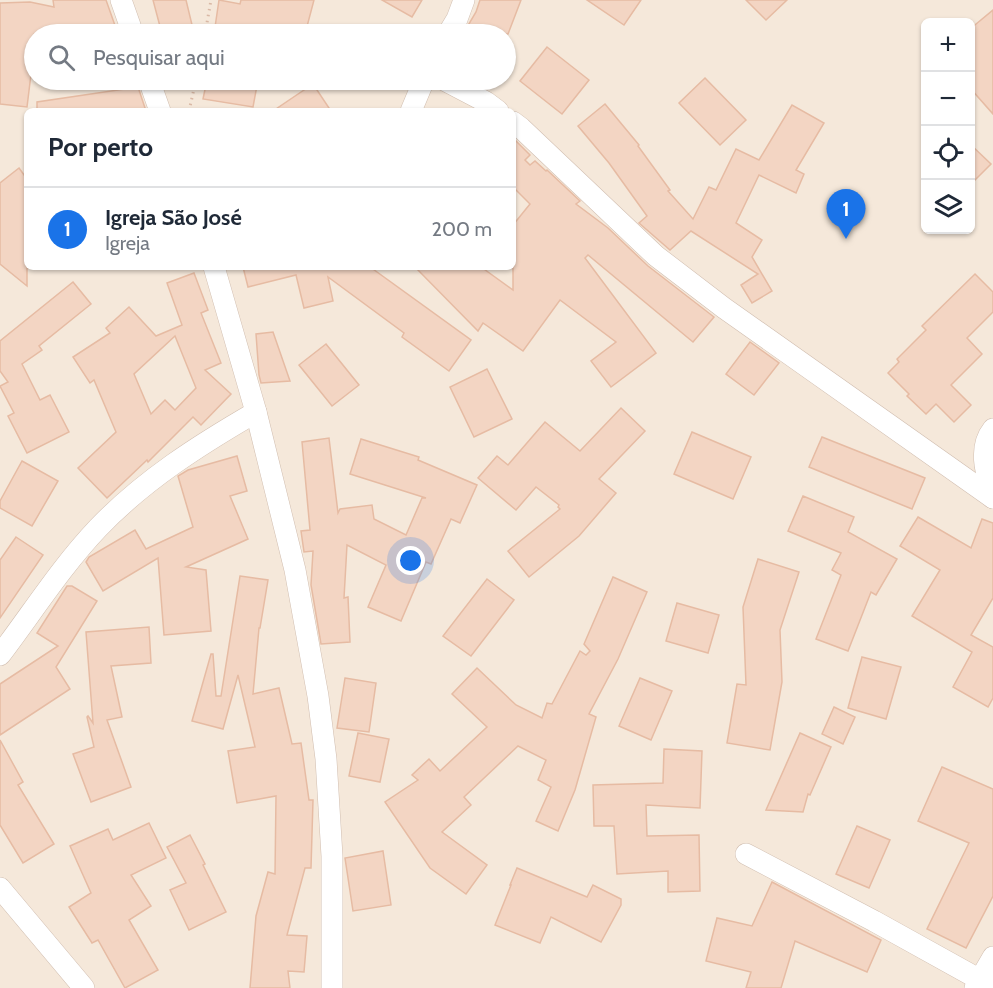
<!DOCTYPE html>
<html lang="pt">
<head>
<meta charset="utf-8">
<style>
  :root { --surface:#fff; --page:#f6f6f7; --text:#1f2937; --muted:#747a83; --line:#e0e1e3; --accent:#1a73e8 }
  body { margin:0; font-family:Cabin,sans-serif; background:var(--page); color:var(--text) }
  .controls { position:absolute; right:18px; top:18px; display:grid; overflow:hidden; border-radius:9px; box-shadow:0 2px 4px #0004 }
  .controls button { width:54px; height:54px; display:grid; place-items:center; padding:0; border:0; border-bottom:2px solid var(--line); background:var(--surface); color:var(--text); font:30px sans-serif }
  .you { position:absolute; left:411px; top:561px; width:21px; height:21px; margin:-15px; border:4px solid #fff; border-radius:50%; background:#1a73e8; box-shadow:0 0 0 9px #1a73e833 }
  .badge { display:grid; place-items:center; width:39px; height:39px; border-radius:50%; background:var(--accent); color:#fff; font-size:20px; font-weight:700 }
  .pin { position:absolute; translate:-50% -50px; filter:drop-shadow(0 2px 3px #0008) }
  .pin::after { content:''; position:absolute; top:32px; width:21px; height:18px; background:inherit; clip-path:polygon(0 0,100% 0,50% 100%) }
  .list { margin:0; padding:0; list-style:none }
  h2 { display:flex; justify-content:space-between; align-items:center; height:78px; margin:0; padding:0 24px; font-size:26px }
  h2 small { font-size:20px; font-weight:400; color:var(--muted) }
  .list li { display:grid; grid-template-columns:39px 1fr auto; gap:18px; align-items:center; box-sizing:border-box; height:84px; padding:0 24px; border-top:2px solid var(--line) }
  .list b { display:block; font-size:22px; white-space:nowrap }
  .list p { margin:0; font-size:20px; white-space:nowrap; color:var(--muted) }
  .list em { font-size:20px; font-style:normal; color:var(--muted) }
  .icon { flex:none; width:33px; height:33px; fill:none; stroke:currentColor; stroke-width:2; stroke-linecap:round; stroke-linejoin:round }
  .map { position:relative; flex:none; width:993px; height:988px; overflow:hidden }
  .search { position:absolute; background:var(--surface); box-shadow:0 2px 4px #0004; left:24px; top:24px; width:492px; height:66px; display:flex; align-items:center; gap:15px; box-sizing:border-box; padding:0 21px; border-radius:33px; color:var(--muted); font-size:22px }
  .panel { position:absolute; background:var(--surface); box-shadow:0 2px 4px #0004; left:24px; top:108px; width:492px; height:162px; border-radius:9px }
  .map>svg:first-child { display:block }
</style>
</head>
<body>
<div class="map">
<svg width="993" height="988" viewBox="0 0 993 988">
  <rect width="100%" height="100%" fill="#fdf6ec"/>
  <g fill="#f5e8da" fill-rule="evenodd">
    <path d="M0 0H993V988H95L39 933 0 888ZM926 22H970V230H926ZM34 34H506V80H34ZM27 111H513V267H27Z"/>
    <path d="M0 894 82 988H0Z"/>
  </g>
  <g fill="#f3d5c3" stroke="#e6bba3" stroke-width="1.5" fill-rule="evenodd">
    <path d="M53 0H106L118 34H34V58H33L27 107 0 104V3L30 2 54 7Z"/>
    <path d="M153 0H186L193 29 172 34H162Z"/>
    <path d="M219 0 240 4 241 0H314L305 34H214Z"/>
    <path d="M382 0H422L412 17Z"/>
    <path d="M480 0H521L508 34H463L476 12Z"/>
    <path d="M587 0H641L624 25Z"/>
    <path d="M746 0H787L766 20Z"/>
    <path d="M993 10V114L970 88V29Z"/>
    <path d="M547 47 589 80 562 114 520 81Z"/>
    <path d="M705 78 746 120 720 145 679 103Z"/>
    <path d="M207 80H258L253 107 203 99Z"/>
    <path d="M313 84 331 111H273Z"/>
    <path d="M138 87 146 111H37V102Z"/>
    <path d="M605 104 639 145 638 146 670 190 668 191 693 219 709 187 716 190 736 149 759 160 792 105 824 123 796 170 804 174 796 193 759 175 736 223 762 240 752 257 772 291 752 303 741 285 758 274 691 231 670 250 639 223 647 216 609 163 578 126Z"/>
    <path d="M513 138 530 155 525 160 530 165 535 161 546 171 547 170 580 201 576 204 608 228 648 266 714 317 693 342 588 255 585 258 656 353 611 387 591 361 616 342 560 300 523 351 483 323 478 331 415 267H481L513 290V225L530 204 513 187Z"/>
    <path d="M970 144 991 164 970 185Z"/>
    <path d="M19 168 27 179V286L0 264V183Z"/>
    <path d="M243 267H370L471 340 449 371 402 337 404 333 328 277 333 301 304 308 296 275 248 287Z"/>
    <path d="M194 273 208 310 201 313 221 363 205 370 231 394 201 425 193 417 148 462 147 460 107 498 78 468 116 432 94 380 90 383 73 357 110 333 106 328 129 307 156 336 182 325 167 283ZM175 336 196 388 175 410 165 400 151 414 134 374Z"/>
    <path d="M975 274 993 292V312L967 338 982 354 951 385 971 405 954 422 936 404 926 414 907 396 909 394 888 373 899 362 897 359 926 330 922 326Z"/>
    <path d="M73 282 91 304 39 346 42 350 22 364 40 400 50 395 69 432 27 453 8 416 14 413 0 386 8 382 0 371V341Z"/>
    <path d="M273 332 290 381 261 383 259 375 256 334Z"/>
    <path d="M750 342 779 363 754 395 726 374Z"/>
    <path d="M326 344 359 385 332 406 299 365Z"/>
    <path d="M487 369 512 419 474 437 450 387Z"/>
    <path d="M621 408 645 431 599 479 616 493 579 536 529 577 508 551 560 509 558 507 559 505 536 487 516 510 478 478 497 456 508 465 545 422 580 451Z"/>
    <path d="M692 432 751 457 733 499 674 474Z"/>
    <path d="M822 437 925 478 912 509 809 467Z"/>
    <path d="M329 438 338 513 340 509 372 505 374 519 406 535 422 498H426L350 474 361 439 419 457 418 460 477 485 460 523 451 519 431 564 426 562 401 621 368 607 386 565 347 545 344 598 348 597 350 642 321 644 311 585 313 551 304 552 301 531 310 530 302 442Z"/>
    <path d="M237 456 247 491 230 496 248 539 186 567 206 570 211 631 164 635 158 558 103 591 86 562 89 557 135 530 146 549 193 527 178 476 188 470Z"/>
    <path d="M22 461 58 481 32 526 0 508V501Z"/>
    <path d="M803 496 854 517 848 532 897 559 876 595 871 592 848 651 816 639 841 575 832 570 841 553 788 531Z"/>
    <path d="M918 517 971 548 982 519 993 523V598L971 635 993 647V698L988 707 953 687 972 652 912 616 940 570 900 546Z"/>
    <path d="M16 537 43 555 0 618V560Z"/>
    <path d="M758 559 799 572 780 630 782 682 770 750 727 743 737 684 746 685 743 607Z"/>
    <path d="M240 576 268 580 260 628H259L253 694 279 688 292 744 301 743 309 800H313L311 868H305L287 935 307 936 304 972 288 971 290 988H250L256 916 268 872 275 874 276 796 237 803 228 751 255 747 238 675 223 729 192 721 211 654H213L216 696H221Z"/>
    <path d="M613 577 647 592 618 659 589 714 596 717 575 790 558 831 536 821 551 787 538 780 546 760 518 746 464 797 471 805 442 832 487 865 466 894 430 868 385 802 418 780 412 775 429 759 440 771 487 727 452 694 477 668 516 705 542 718 547 703 552 704 580 651 586 655 590 651 584 644Z"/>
    <path d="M487 579 514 600 471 656 443 636Z"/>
    <path d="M67 586H72L97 601 56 667 70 689 0 735V684L58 646 37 633Z"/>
    <path d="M677 603 719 615 708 653 666 641Z"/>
    <path d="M149 627 151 663 111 666 122 717 107 720 131 787 91 802 73 754 94 747 87 717 88 716 93 723 86 632Z"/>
    <path d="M862 657 901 667 886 719 848 708Z"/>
    <path d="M345 678 376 683 369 732 337 728Z"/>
    <path d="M640 678 672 691 651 740 619 726Z"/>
    <path d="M834 707 855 717 843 744 822 734Z"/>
    <path d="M358 733 389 739 380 782 349 776Z"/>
    <path d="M800 733 831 747 810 795 808 794 803 812 766 810Z"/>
    <path d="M0 740 23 782 18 785 54 844 23 863 0 825Z"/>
    <path d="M664 749 702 751 700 808 646 805 647 836 699 835 700 891 668 892V871L617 874 614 826H594L593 785 663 783Z"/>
    <path d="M942 767 993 789V896L966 948 927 929 969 843 918 821Z"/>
    <path d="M149 823 166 858 131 875 151 906 129 920 158 970 125 988 98 940 92 943 69 907 91 893 70 846 108 829 113 840Z"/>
    <path d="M857 826 890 840 869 888 836 874Z"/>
    <path d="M190 835 205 864 203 865 226 912 189 930 170 890 186 883 167 847Z"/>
    <path d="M383 851 391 905 353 911 345 858Z"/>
    <path d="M517 868 587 897 593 885 621 899V905L601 942 551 917 540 943 495 925 511 885H510Z"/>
    <path d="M772 882 881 940 867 972 795 941 781 988H746L751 972 706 961 717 918 752 926Z"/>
  </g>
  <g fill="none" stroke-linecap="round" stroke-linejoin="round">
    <defs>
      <g id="minor">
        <path d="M121 0 133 34"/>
        <path d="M448 34 457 19 464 0"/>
        <path d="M149 80 160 111"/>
        <path d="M444 80 486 102 498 111"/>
        <path d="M411 111 424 80"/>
        <path d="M513 122 521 128 656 256 724 308 993 498"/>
        <path d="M214 267 256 412 295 570 318 696 326 759 332 856V988"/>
        <path d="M993 498C987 476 977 449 993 429"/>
        <path d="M0 655C32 613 61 567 98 528 144 480 199 445 256 412"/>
        <path d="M746 854 874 921 993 987"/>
        <path d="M0 888 84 988"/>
        <path d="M975 988 993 957"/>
      </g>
    </defs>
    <use href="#minor" stroke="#d1beb0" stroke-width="22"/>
    <g stroke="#d9b8a5" stroke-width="3" stroke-dasharray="1.5 4.5" stroke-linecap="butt">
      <path d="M205 34 211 0"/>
      <path d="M189 111 196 80"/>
    </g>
    <use href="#minor" stroke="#fff" stroke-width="21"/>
  </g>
</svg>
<div class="controls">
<button>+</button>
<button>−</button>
<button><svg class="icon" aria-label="locate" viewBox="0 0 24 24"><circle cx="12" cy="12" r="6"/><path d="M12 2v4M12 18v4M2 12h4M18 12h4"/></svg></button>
<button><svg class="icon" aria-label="layers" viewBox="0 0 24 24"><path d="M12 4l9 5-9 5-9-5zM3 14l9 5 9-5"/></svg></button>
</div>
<div class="you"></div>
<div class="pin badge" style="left:846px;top:239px">1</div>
<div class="search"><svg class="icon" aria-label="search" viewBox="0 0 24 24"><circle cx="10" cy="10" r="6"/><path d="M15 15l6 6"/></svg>Pesquisar aqui</div>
<section class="panel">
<h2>Por perto<small></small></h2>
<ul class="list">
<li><span class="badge">1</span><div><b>Igreja São José</b><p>Igreja</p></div><em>200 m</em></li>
</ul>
</section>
</div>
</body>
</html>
